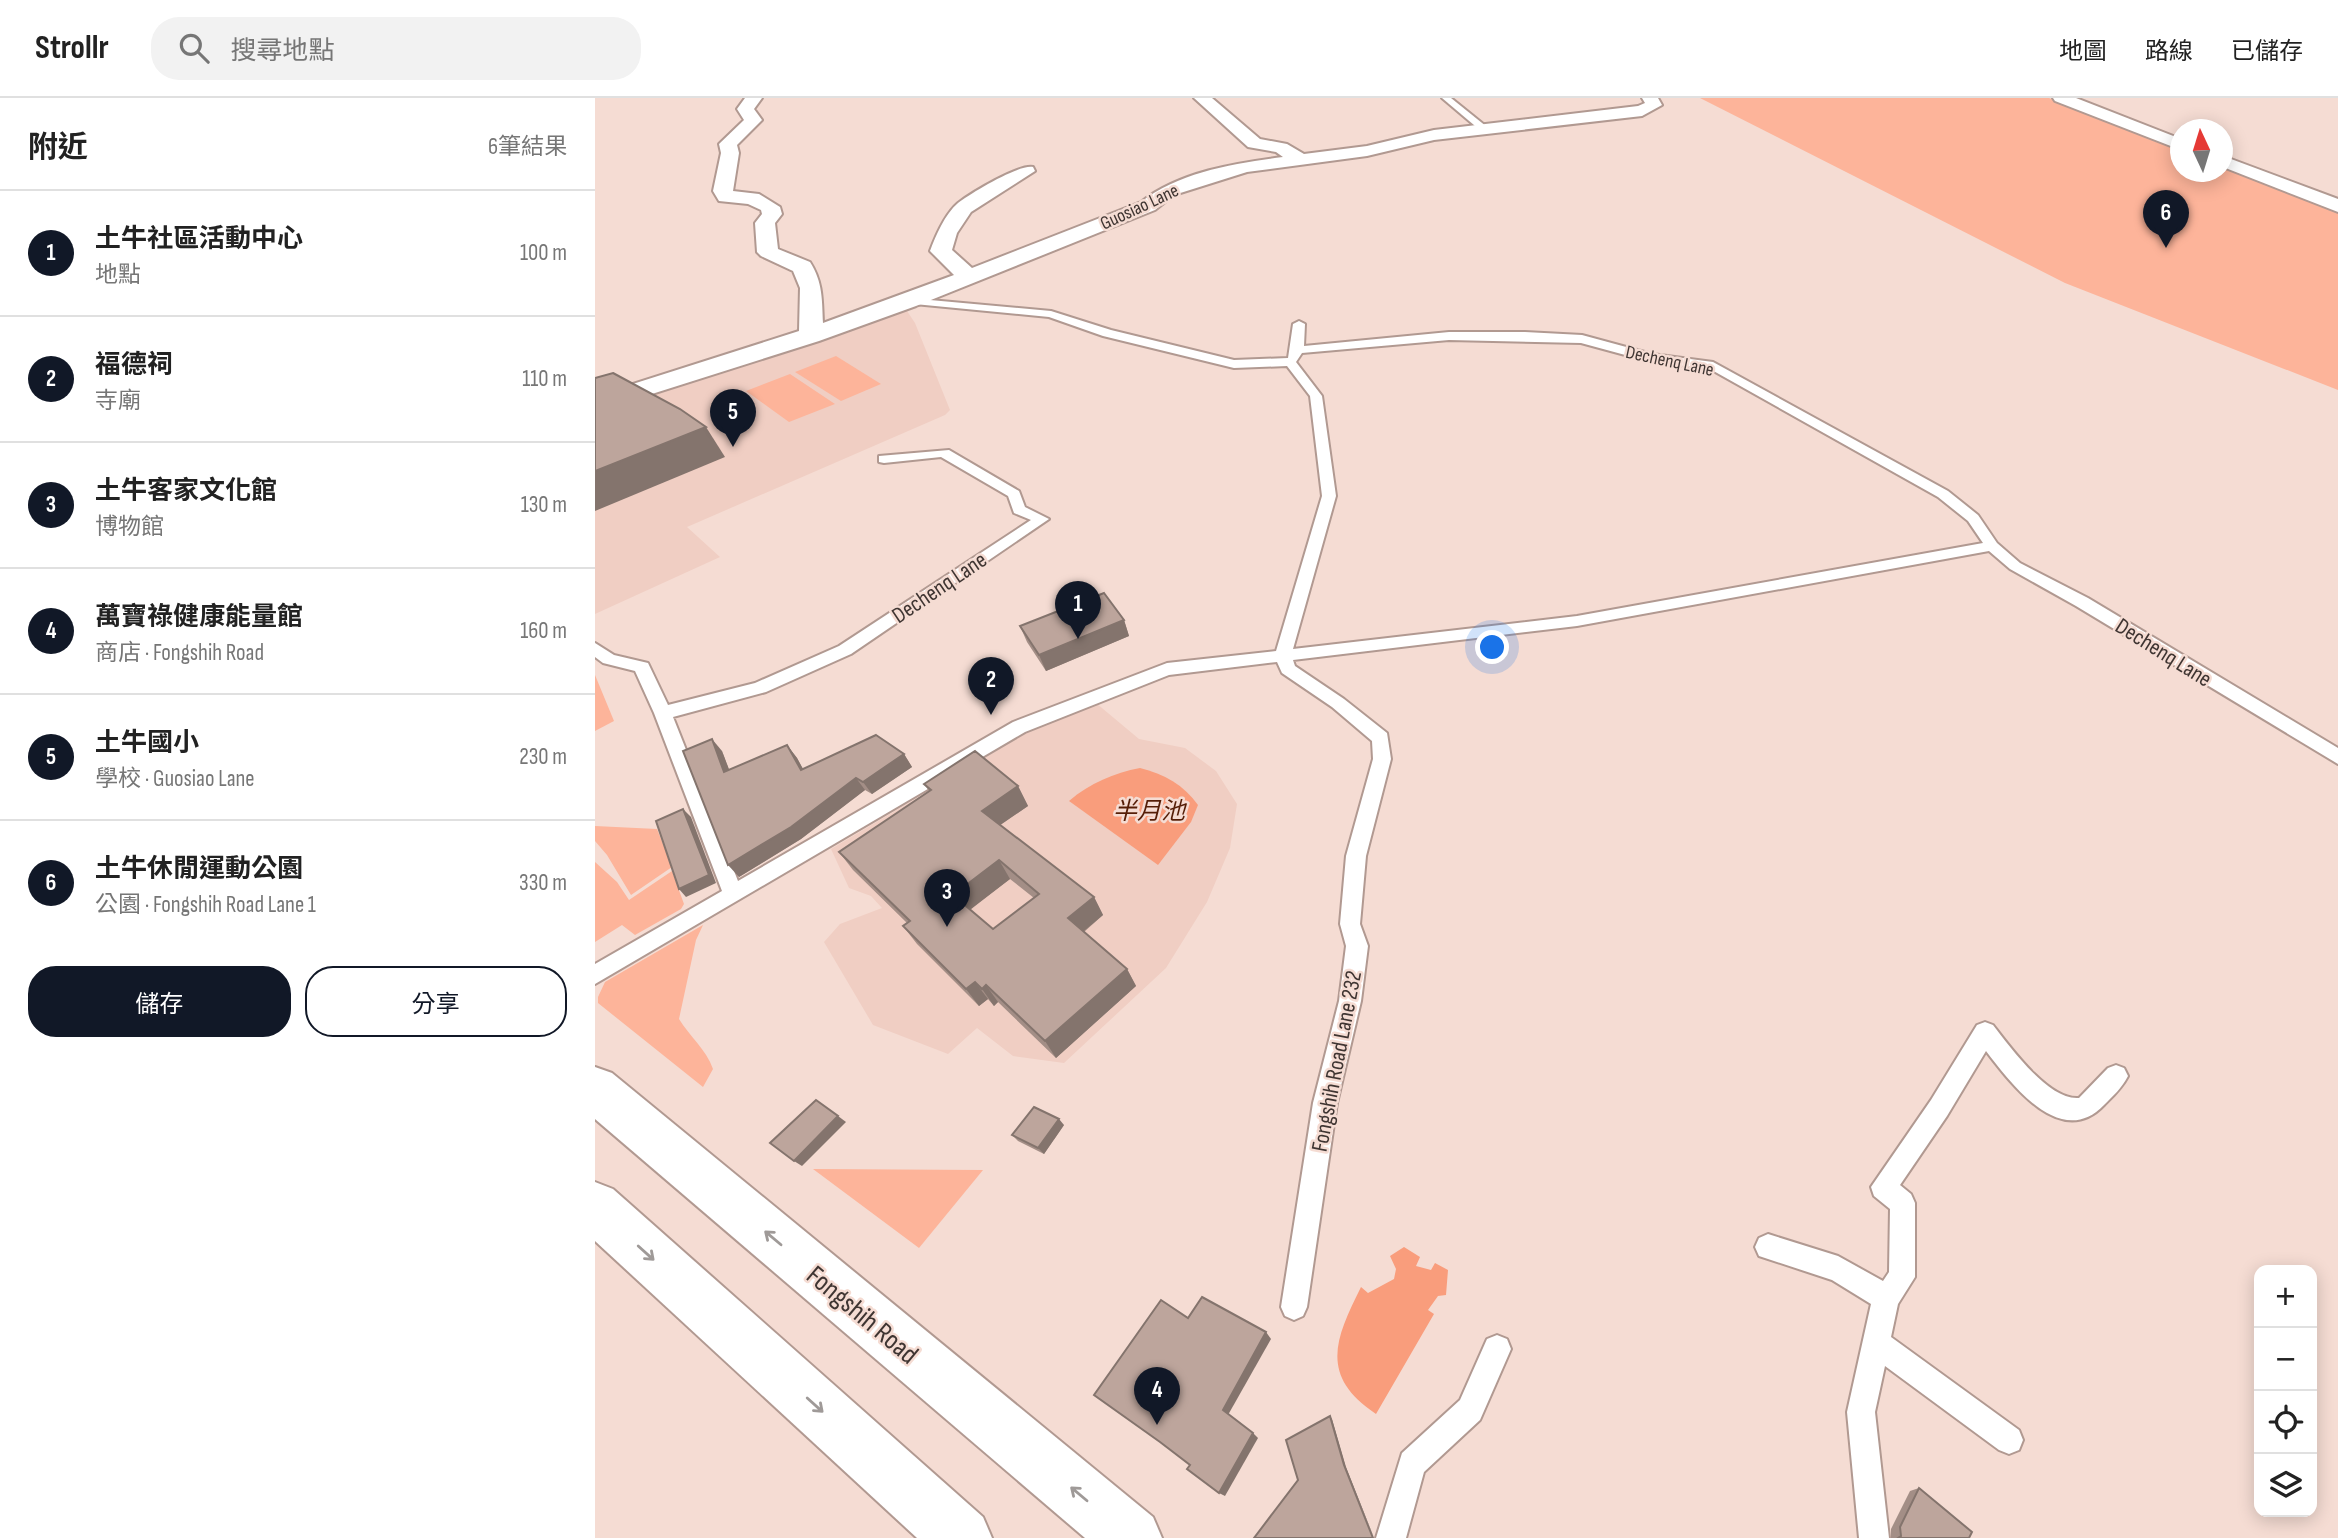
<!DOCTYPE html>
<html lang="zh-TW">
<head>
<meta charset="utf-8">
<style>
  :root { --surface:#fff; --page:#f2f2f2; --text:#222; --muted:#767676; --line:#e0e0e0; --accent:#111827 }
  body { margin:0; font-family:"Sofia Sans Condensed","Noto Sans TC",sans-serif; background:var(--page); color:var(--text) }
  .controls { position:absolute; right:21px; bottom:21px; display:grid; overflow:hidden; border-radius:14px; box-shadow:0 4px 18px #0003 }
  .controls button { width:63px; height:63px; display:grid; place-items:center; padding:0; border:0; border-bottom:2px solid var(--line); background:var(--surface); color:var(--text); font:35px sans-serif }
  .compass { position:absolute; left:1575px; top:21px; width:63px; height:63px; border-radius:50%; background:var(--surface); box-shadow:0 4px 18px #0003; rotate:356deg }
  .you { position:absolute; left:898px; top:550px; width:24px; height:24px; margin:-18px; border:5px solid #fff; border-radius:50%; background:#1a73e8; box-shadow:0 0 0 10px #1a73e833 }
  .badge { display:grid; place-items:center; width:46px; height:46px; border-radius:50%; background:var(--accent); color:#fff; font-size:23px; font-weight:700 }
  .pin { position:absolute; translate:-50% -58px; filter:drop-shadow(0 2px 4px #0008) }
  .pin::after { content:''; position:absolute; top:37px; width:24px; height:21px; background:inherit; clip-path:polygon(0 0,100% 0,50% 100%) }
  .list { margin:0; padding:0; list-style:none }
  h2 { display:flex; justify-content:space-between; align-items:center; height:91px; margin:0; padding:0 28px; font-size:30px }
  h2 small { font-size:23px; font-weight:400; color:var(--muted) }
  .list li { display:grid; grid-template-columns:46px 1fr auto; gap:21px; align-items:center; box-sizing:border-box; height:126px; padding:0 28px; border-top:2px solid var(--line) }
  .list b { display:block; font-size:26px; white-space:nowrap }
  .list p { margin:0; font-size:23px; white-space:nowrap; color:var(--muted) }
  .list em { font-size:23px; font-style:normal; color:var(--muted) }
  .actions { display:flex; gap:14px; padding:21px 28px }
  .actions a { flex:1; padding:16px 0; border:2px solid var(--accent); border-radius:28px; text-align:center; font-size:24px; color:var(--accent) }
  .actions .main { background:var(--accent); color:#fff }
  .icon { flex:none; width:38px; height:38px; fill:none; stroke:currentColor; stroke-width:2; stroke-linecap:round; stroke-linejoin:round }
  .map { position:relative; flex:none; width:1743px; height:1440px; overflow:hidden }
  header { display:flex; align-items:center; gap:42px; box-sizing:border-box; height:98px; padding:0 35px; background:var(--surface); border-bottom:2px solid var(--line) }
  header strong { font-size:33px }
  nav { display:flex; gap:38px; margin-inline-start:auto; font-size:24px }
  .search { width:490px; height:63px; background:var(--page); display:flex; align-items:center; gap:18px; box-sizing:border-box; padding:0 24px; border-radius:28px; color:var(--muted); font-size:26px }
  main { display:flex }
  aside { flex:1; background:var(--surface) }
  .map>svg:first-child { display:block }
</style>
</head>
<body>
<header>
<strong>Strollr</strong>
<div class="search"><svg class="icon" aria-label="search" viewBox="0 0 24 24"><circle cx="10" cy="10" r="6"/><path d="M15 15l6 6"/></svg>搜尋地點</div>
<nav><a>地圖</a><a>路線</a><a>已儲存</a></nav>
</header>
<main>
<aside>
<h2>附近<small>6筆結果</small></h2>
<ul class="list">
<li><span class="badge">1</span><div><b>土牛社區活動中心</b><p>地點</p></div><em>100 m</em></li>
<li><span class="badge">2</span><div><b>福德祠</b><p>寺廟</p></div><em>110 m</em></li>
<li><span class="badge">3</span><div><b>土牛客家文化館</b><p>博物館</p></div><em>130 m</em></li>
<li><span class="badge">4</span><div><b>萬寶祿健康能量館</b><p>商店 · Fongshih Road</p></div><em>160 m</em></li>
<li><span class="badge">5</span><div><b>土牛國小</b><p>學校 · Guosiao Lane</p></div><em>230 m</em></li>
<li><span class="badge">6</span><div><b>土牛休閒運動公園</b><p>公園 · Fongshih Road Lane 1</p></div><em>330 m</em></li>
</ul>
<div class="actions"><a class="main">儲存</a><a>分享</a></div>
</aside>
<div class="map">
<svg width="1743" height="1440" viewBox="0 0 1743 1440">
  <rect width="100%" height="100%" fill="#f5dcd3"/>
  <g fill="#f0cec3">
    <path d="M305 209 312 213 320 225 355 312 350 317 92 429 125 459 0 516V310Z"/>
    <path d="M501 605 544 641 590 650 621 673 642 706 635 750 612 804 571 870 469 965 418 958 382 930 353 956 278 927 229 844 245 826 287 810 276 798 254 790 236 751 438 631Z"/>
  </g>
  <g fill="#fdb49a">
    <path d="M1105 0H1454L1585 52 1586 74H1628V69L1743 114V292L1470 185Z"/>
    <path d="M241 258 286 286 246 303 200 274Z"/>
    <path d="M195 276 240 306 194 324 151 293Z"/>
    <path d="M0 577 19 623 0 633Z"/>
    <path d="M0 728 62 731 77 769 36 797 12 757 0 743Z"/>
    <path d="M0 764 22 784 34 802 77 773 89 806 86 811 40 837 27 827 0 844Z"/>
    <path d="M108 827 101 842 84 921C95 939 111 951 118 971L108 989 3 905V899L10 884Z"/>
    <path d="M218 1071 388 1072 324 1150Z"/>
  </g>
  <g fill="#f99d7c">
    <path d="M545 670C569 676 589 687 603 707L596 724 563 767 474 703C495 685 519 675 545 670Z"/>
    <path d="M809 1149 825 1159 821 1168 836 1172 840 1165 853 1172 851 1197 843 1198 833 1212 839 1216 781 1316C724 1278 740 1241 766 1189L773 1195 799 1181 801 1171 795 1158Z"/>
  </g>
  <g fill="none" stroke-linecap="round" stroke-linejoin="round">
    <defs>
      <g id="lane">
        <path d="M847 0H856L892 29V33H886Z"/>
        <path d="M313 200 456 213 516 232 639 262 693 260 698 226 704 223 710 226 709 248 854 234H930L987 237 1057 256 1118 264 1353 393 1383 417 1402 445 1425 465 1493 500 1743 650V666L1481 508 1415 471 1394 453 982 528 698 562 700 568 749 601 792 635 796 661 771 758 765 826 773 848 766 903 742 1005 712 1209 708 1218 699 1222 690 1218 686 1209 718 1005 744 903 751 848 745 826 751 758 778 661 777 643 737 609 687 575 682 564 574 577 430 634 0 886V866L127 793 59 615 40 573 8 565 0 559V545L19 557 53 565 73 607 160 585 244 548 436 422 419 415 413 398 346 359 289 365 284 364V358L354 352 424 393 430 409 454 421 256 556 171 594 78 619 143 783 418 624 572 565 681 553 727 398 715 298 692 268 639 270 508 238 454 219 309 205V201ZM854 242 986 245 1056 264 1115 271 1343 399 1373 423 1388 445 982 518 698 551 741 398 727 298 701 264 707 255Z"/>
        <path d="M1390 924 1398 927C1415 949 1454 1003 1484 1000L1513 970 1521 967 1529 970 1533 978C1527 990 1518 998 1509 1007 1466 1052 1417 987 1391 953L1352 1018 1305 1087 1316 1096 1320 1105V1179L1303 1206 1296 1239 1424 1332 1428 1342 1424 1352 1414 1356 1404 1352 1290 1268 1280 1314 1294 1440H1264L1252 1314 1276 1206 1237 1182 1164 1158 1160 1149 1164 1140 1173 1136 1243 1158 1288 1183 1294 1174 1295 1111 1279 1098 1276 1089 1336 1002 1382 927Z"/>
        <path d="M902 1237 912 1241 916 1251 885 1322 829 1374 811 1440H781L807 1355 865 1302 892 1241Z"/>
      </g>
      <g id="street">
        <path d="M150 0H167L159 11 167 22 142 47 144 55 138 93 164 96 185 109 187 116 180 125 183 151 215 164C228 184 227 203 228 225L359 177 335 153C341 137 350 116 363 105 376 95 424 66 438 69L440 73 376 114 362 135 357 152 377 170 546 104C584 74 640 65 688 59L681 54 653 49 599 0H617L665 41 692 46 709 56 772 48 839 32 1043 8 1050 5 1047 0H1063L1067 7 1047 18 839 42 772 58 652 74 579 97 560 112 321 208 224 243 0 314V298L204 233 205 190 198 173 166 158 162 154 160 125 167 116 166 112 153 106 124 103 118 93 126 55 124 46 149 22 142 11Z"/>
        <path d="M1458 0H1481L1586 41V52L1460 3Z"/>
        <path d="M1628 58 1743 101V114L1628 69Z"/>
      </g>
      <g id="primary">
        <path d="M0 969 17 975 558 1419 567 1440H490L0 1021Z"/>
        <path d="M0 1084 18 1091 388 1419 397 1440H322L0 1143Z"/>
      </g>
    </defs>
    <use href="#lane" stroke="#b19991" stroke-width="4"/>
    <use href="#street" stroke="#b19991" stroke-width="4"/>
    <use href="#primary" stroke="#b19991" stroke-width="4"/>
    <use href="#lane" fill="#fff" fill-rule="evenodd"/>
    <use href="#street" fill="#fff" fill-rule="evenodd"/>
    <use href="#primary" fill="#fff" fill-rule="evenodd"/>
  </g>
  <g fill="#a38e86" fill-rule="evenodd">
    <path d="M529 522 534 538 451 573 432 544 425 528Z"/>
    <path d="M192 647 202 660 208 671 309 656 317 669 277 696 270 692 206 741 144 779 127 653 134 672Z"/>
    <path d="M329 686 423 688 433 708 405 727 499 799 508 817 489 834 532 871 541 888 461 960 403 904 399 908 393 901 384 908 322 846 308 828 312 825 258 772 244 754 334 693ZM415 781 439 800 398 831 375 811Z"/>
    <path d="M469 1027 449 1056 423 1043 417 1037Z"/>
    <path d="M1324 1390 1374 1440H1296V1431L1315 1393Z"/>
  </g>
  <g fill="#84746d">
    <path d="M111 329 130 359 0 413V373Z"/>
    <path d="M529 522 534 538 451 573 444 557Z"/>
    <path d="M117 641 127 653 140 687 129 674Z"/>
    <path d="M192 647 202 660 215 684 206 672Z"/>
    <path d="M309 656 317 669 277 696 268 684Z"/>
    <path d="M261 680 270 692 206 741 144 779 133 767Z"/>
    <path d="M423 688 433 708 398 732 387 713Z"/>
    <path d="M88 711 96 719 121 785 91 799 84 791Z"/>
    <path d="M404 762 415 781 371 815 358 797Z"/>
    <path d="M499 799 508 817 483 838 473 820Z"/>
    <path d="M532 871 541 888 461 960 450 943Z"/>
    <path d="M380 884 393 901 384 908 371 891Z"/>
    <path d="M391 887 403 904 399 908 387 891Z"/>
    <path d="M243 1018 251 1024 207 1068 199 1063Z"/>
    <path d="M464 1021 469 1027 449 1056 443 1050Z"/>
    <path d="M671 1234 676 1241 633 1317 628 1312Z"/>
    <path d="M735 1318 737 1321 751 1369 779 1440 749 1367Z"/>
    <path d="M658 1335 663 1340 630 1398 624 1395Z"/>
  </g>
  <g fill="#bda59c" stroke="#84746d" stroke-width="2" fill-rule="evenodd">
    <path d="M18 275 85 311 111 329 0 373V280Z"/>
    <path d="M509 495 529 522 444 557 425 528Z"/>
    <path d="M281 637 309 656 268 684 261 680 196 729 133 767 88 653 117 641 129 674 192 647 206 672Z"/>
    <path d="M380 653 423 688 387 713 499 799 473 820 532 871 450 943 391 887 387 891 380 884 371 891 308 828 315 823 244 754 336 692 329 686ZM404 762 444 796 398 831 358 797Z"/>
    <path d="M88 711 114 777 84 791 61 723Z"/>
    <path d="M221 1002 243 1018 199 1063 175 1045Z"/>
    <path d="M439 1009 464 1021 443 1050 417 1037Z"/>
    <path d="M607 1199 671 1234 628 1312 658 1335 624 1395 592 1371 595 1367 565 1344 499 1297 566 1202 593 1220Z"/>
    <path d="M735 1318 749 1367 778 1440H659L703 1382 691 1342Z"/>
    <path d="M1324 1390 1377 1434 1374 1440H1303L1306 1438 1305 1429Z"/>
  </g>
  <defs><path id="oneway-shaft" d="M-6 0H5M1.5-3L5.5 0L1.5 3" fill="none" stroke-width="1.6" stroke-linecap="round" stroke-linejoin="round" transform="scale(1.75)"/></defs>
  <g stroke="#9f9a98">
    <use href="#oneway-shaft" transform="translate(178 1140) rotate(-140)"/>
    <use href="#oneway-shaft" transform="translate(51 1155) rotate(42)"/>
    <use href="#oneway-shaft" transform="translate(220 1307) rotate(42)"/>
    <use href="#oneway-shaft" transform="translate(484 1396) rotate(-140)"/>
  </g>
  <g text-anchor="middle" stroke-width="5" stroke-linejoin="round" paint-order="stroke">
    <g font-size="19" fill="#3f3532" stroke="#f5dcd3">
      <text transform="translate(544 108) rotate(-25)" y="7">Guosiao Lane</text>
      <text transform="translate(1075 262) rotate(12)" y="7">Dechenq Lane</text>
    </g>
    <g font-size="23" fill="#3f3532" stroke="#f5dcd3">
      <text transform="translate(344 489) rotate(-34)" y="8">Dechenq Lane</text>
      <text transform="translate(1569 554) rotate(32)" y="8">Dechenq Lane</text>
      <text transform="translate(741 963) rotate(-79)" y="8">Fongshih Road Lane 232</text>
    </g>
    <g font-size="24" font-style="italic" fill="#551d06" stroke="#f5dcd3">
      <text x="554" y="721">半月池</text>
    </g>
    <g font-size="28" fill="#3f3532" stroke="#f5dcd3">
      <text transform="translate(268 1216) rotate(40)" y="10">Fongshih Road</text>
    </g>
  </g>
</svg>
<div class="controls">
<button>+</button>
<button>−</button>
<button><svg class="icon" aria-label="locate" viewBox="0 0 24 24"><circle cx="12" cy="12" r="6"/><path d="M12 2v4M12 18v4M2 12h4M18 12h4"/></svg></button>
<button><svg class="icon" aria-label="layers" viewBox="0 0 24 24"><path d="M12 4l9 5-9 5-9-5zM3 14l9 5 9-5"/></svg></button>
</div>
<svg class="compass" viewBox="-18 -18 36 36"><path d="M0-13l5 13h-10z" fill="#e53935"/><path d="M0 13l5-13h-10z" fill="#767676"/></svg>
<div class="you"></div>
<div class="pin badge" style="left:483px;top:541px">1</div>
<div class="pin badge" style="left:396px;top:617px">2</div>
<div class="pin badge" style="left:352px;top:829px">3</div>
<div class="pin badge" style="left:562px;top:1327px">4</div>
<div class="pin badge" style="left:138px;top:349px">5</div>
<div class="pin badge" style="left:1571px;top:150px">6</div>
</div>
</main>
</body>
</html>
